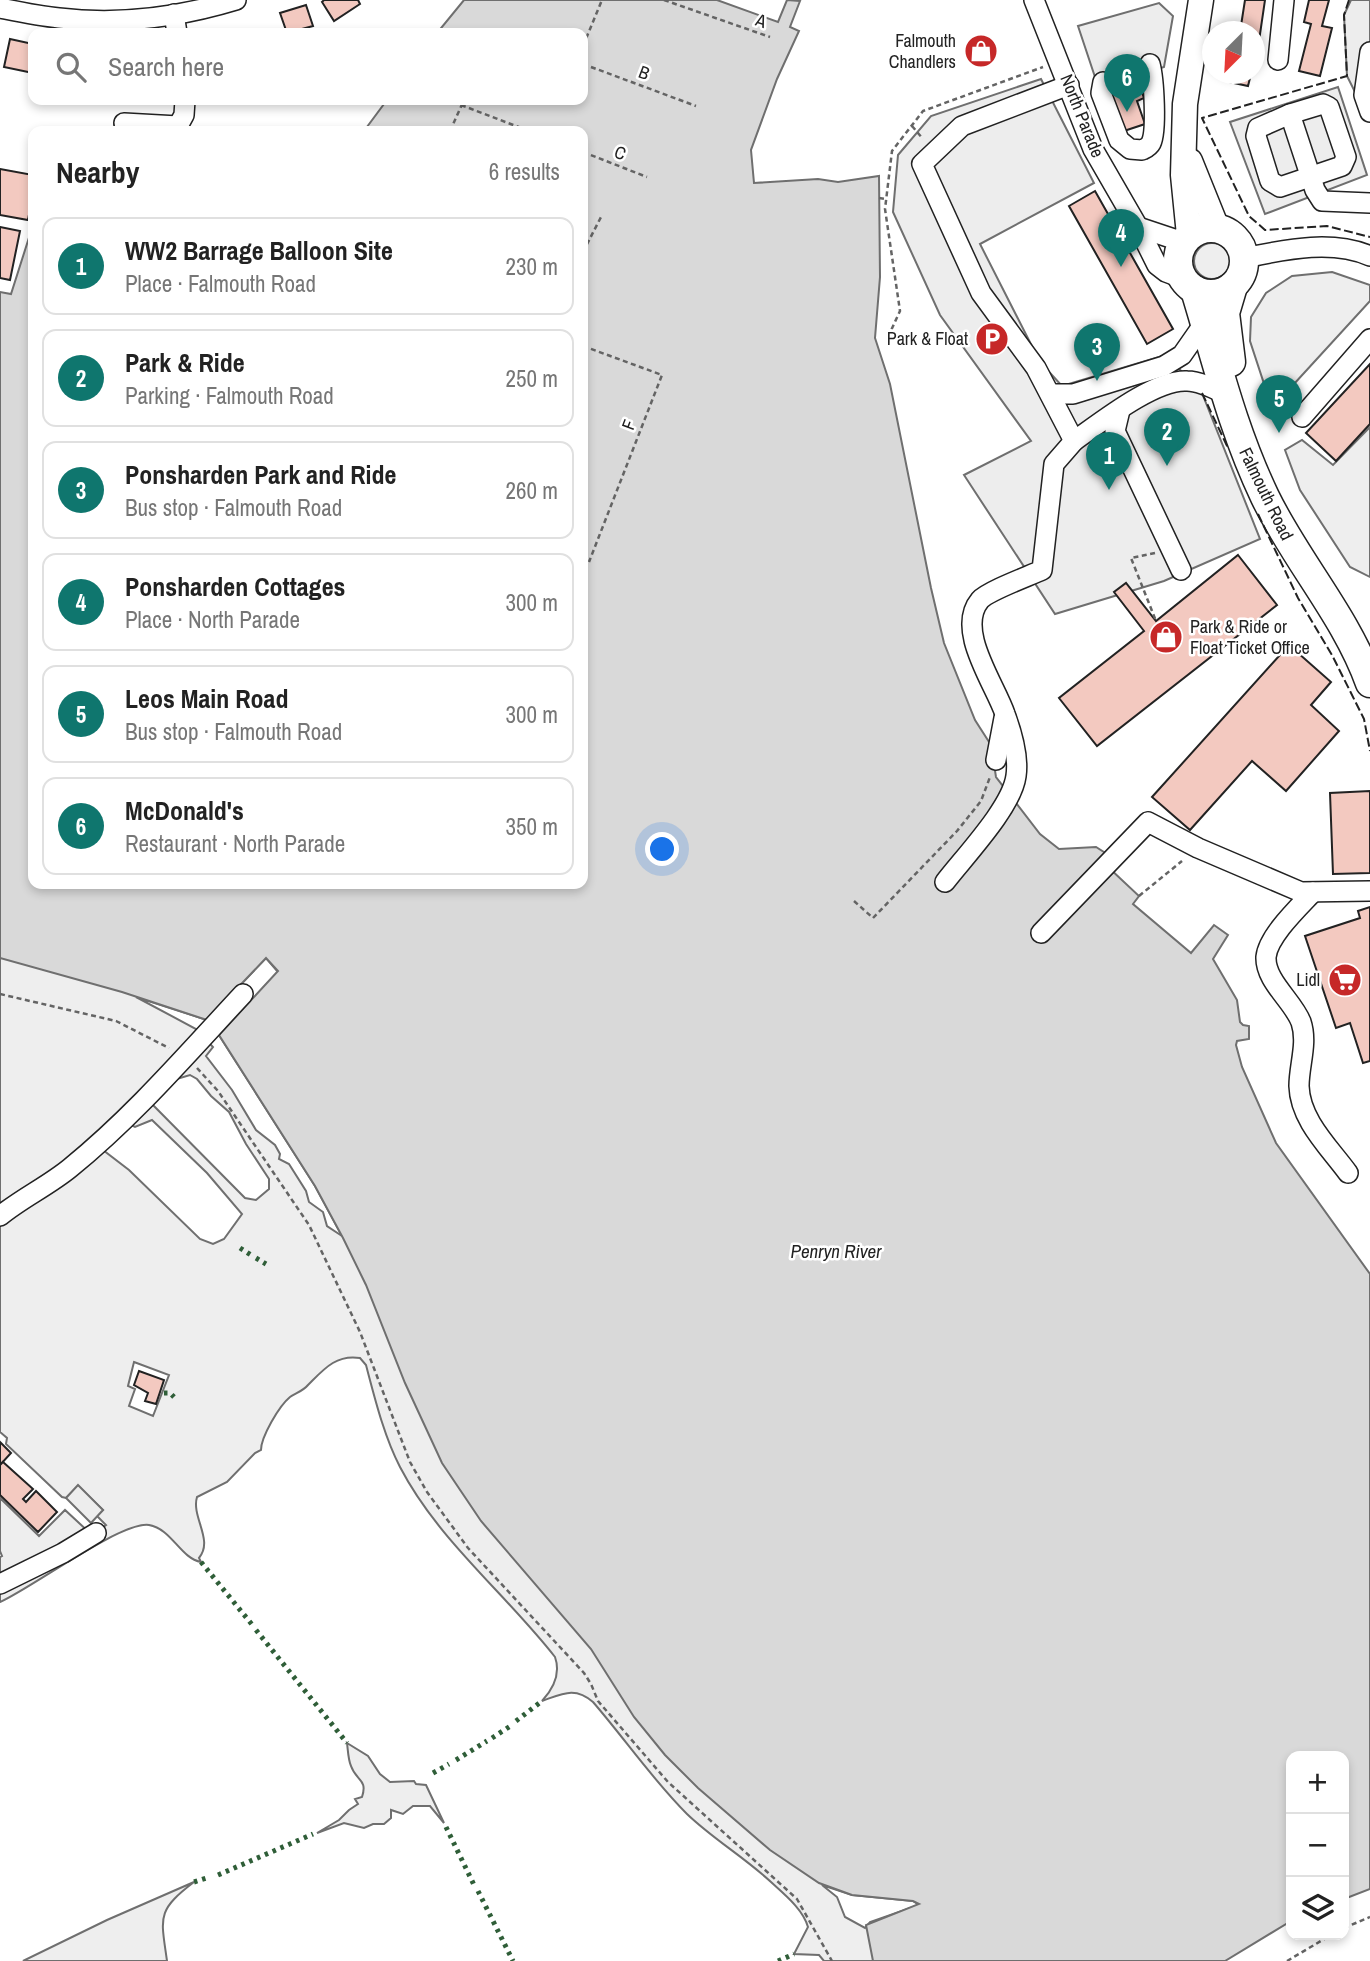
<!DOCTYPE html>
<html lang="en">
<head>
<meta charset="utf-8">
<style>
  :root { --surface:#fff; --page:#f6f6f6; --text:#222; --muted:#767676; --line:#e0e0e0; --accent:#0f766e }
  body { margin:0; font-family:"Archivo Narrow",sans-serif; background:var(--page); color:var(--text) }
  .controls { position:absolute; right:21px; bottom:21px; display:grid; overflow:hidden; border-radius:14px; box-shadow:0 4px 10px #0003 }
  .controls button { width:63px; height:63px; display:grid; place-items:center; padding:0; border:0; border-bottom:2px solid var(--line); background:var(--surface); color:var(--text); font:35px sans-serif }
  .compass { position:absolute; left:1202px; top:21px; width:63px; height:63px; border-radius:50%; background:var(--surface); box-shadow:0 4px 10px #0003; rotate:204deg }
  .you { position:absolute; left:663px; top:850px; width:24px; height:24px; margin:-18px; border:5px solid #fff; border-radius:50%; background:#1a73e8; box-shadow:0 0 0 10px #1a73e833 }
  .badge { display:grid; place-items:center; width:46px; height:46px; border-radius:50%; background:var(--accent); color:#fff; font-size:23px; font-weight:700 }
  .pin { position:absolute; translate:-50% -58px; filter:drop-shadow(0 2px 4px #0008) }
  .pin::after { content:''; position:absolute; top:37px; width:24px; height:21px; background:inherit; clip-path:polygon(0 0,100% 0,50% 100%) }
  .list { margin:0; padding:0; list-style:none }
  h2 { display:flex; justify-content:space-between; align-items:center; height:91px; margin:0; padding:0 28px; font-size:30px }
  h2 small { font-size:23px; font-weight:400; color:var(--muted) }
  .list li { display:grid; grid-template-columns:46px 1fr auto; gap:21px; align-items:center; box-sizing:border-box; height:98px; margin:0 14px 14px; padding:0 14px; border:2px solid var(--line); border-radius:14px }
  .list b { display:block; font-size:26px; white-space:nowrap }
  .list p { margin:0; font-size:23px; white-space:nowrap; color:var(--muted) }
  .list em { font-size:23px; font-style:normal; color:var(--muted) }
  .icon { flex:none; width:38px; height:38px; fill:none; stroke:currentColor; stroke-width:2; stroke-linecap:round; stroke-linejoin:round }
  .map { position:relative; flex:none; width:1370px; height:1961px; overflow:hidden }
  .search { position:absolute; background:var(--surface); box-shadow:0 4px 10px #0003; left:28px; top:28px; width:560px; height:77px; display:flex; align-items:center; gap:18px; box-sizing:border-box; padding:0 24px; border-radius:14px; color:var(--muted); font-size:26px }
  .panel { position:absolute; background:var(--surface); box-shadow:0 4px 10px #0003; left:28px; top:126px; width:560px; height:763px; border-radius:14px }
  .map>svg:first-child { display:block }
</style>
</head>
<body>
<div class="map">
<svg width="1370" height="1961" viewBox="0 0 1370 1961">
  <rect width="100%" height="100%" fill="#fff"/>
  <g fill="#eee" stroke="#6f6f6f" stroke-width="2" fill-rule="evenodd">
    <circle cx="1212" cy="261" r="18"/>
    <path d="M1332 272 1370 285V301L1272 408 1250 341 1251 317 1266 293 1292 276Z"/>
    <path d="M1370 427V577L1350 567 1300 490 1285 450 1302 440 1333 465Z"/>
    <path d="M0 863 33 884H341L1098 1961H824L819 1955 794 1954 808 1927C803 1909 784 1894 771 1882 744 1857 713 1839 687 1814 652 1779 625 1739 593 1702 575 1686 562 1694 542 1701 553 1689 561 1674 555 1657 505 1593 438 1540 400 1467 384 1436 375 1399 366 1365L360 1358C336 1354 323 1370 308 1385 303 1391 296 1393 290 1397 279 1406 261 1437 261 1450L255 1453 227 1482 197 1497C191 1517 214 1540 199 1558L201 1562C180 1558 172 1529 149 1525 121 1521 32 1588 0 1602V1557L2 1556 0 1551V1498L39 1536 65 1510 92 1535 106 1525 97 1516 103 1510 78 1486 66 1498 62 1497 6 1444 7 1438 0 1432ZM266 958 278 972 219 1035 315 1186 342 1236 327 1226 323 1212 309 1202 306 1191 289 1164 279 1159 280 1154 275 1145 256 1130 232 1090 206 1056 213 1047 196 1029 136 997 207 1020ZM190 1075 197 1079 211 1096 229 1112 246 1144 269 1179V1189L256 1200 245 1198 148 1100 170 1081ZM152 1120 207 1173 242 1214 224 1239 213 1244 200 1239 129 1170 103 1150 123 1121 135 1127ZM134 1362 169 1375 153 1416 129 1406 135 1389 128 1386ZM822 1885 852 1895 913 1901 919 1905 870 1922 865 1928 845 1917 837 1897Z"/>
    <path d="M347 1743 368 1756 380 1774 390 1782 414 1781 416 1784 426 1785 444 1823 430 1806H413L403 1814 391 1810V1818L384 1824H373L364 1828 344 1823 317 1833 339 1820 349 1810 358 1804 355 1799 362 1797C368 1779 356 1781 351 1766 348 1759 348 1750 347 1743Z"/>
    <path d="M194 1882C156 1911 161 1917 167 1961H23L107 1920Z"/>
  </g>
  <g fill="#ededed" stroke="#6f6f6f" stroke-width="2">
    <path d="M1351 0H1370V122L1347 76 1344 15Z"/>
    <path d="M1159 3 1173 16 1164 67 1099 89 1078 26Z"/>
    <path d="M1041 79 1094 183 980 244 1040 362 1062 386 1166 355 1202 393 1260 539 1164 581 1055 614 964 475 1031 441 940 315 893 212 898 155 931 116Z"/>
    <path d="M1338 87 1367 175 1265 214 1230 122Z"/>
    <path d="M78 1485 103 1510 91 1523 66 1498Z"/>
  </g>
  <path fill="#d9d9d9" stroke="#6f6f6f" stroke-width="2" d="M464 0H717L778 22 787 0 800 1 790 27 799 31 777 79 751 150 754 183 818 179 838 182 879 176 880 277 875 338 890 384 931 588 944 643 975 720 991 745 996 777 1040 834 1059 849 1096 847 1107 854V866L1139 896 1133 904 1191 953 1214 925 1228 935 1213 959 1237 1000 1240 1022 1243 1025 1249 1026V1039L1237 1041 1236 1045 1242 1067 1276 1143 1370 1274V1889L1344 1899V1756H1291V1921L1225 1961H873L866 1925 919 1904 913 1901 852 1895 819 1883 770 1850 698 1788 665 1755 634 1717 591 1649 481 1521 442 1463 405 1383 366 1285 343 1238 315 1186 219 1035 278 971 266 958 207 1020 122 992 0 958V292L11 294 33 225V884H583V131H364L387 100H583V33H437Z"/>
  <g fill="#f3c9c0" stroke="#222" stroke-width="2">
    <path d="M324 0H358L360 4 334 21 322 2Z"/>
    <path d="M1245 0H1265L1259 41H1254V32H1240Z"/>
    <path d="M1309 0H1329L1322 26 1332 28 1320 76 1299 71 1311 24 1304 22Z"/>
    <path d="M306 5 313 26 287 33 280 13Z"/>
    <path d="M10 39 33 44V73L4 67Z"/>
    <path d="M1231 74H1251L1248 86 1229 82Z"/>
    <path d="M1136 76 1144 98 1137 101 1145 124 1121 132 1105 87Z"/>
    <path d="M0 169 33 175V193L28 220 0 215Z"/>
    <path d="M1095 191 1173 329 1147 344 1069 206Z"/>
    <path d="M0 227 20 231 10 280 0 278Z"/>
    <path d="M1370 364V424L1336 461 1306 433Z"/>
    <path d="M1238 555 1277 605 1097 746 1059 698 1144 631 1114 592 1126 583 1156 621Z"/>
    <path d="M1289 645 1331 682 1311 705 1339 731 1286 791 1252 761 1190 830 1152 797Z"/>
    <path d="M1370 791V873L1333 874 1330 793Z"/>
    <path d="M1370 907V1061L1363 1063 1350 1023 1336 1028 1305 936 1360 918 1358 911Z"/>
    <path d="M139 1371 164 1380 156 1404 145 1401 148 1393 134 1385Z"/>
    <path d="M0 1442 11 1453 0 1465Z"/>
    <path d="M3 1462 33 1489 23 1499 26 1502 36 1491 57 1512 38 1532 0 1495V1465Z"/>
  </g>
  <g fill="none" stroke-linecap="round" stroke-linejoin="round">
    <defs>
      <g id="minor">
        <path d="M1034 0 1093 149 1138 227 1157 265 1166 272 1182 278"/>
        <path d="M0 8C20 12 39 16 59 18 118 25 180 17 236 0"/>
        <path d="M174 14 177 33"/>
        <path d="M1370 52 1364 95 1370 112"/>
        <path d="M1278 60 1284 0"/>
        <path d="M1103 82 1101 93 1119 140 1130 149 1142 150C1146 148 1149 147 1151 143 1157 131 1154 79 1150 64"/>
        <path d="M1069 85 962 126 922 164 981 293 1036 368 1074 441C1101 422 1155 379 1187 381 1199 381 1213 388 1223 393"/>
        <path d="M1323 104 1329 107 1346 157 1342 166 1280 187 1270 181 1256 136 1258 128 1290 114Z"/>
        <path d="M1290 114 1315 190 1322 201 1370 203"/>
        <path d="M124 123 178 126 184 115 185 100"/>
        <path d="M1138 227 1183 242"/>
        <path d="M1244 258C1284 250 1331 239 1370 256"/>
        <path d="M1051 394H1073L1164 366 1182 355 1205 322"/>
        <path d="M1120 410 1115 431 1181 570"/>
        <path d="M1302 417 1370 339"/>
        <path d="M996 760 1004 718"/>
        <path d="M945 882C965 856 1012 807 1016 776 1019 756 1012 733 1005 714 995 684 955 630 980 600 988 591 1029 576 1042 570L1054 464 1074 441"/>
        <path d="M1313 892C1299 907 1268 936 1266 957 1265 981 1293 1001 1301 1022 1308 1043 1299 1065 1299 1086 1300 1120 1329 1147 1348 1173"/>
        <path d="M1041 933 1148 822 1198 848 1301 892 1370 891"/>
        <path d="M0 1216C22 1198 48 1186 70 1168 133 1117 188 1053 243 994"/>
        <path d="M0 1584 63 1553 96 1533"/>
      </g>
      <g id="major">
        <path d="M1190 161 1217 228"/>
        <path d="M1189 235 1183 175 1185 104 1201 0"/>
      </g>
      <g id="highway">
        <circle cx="1211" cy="261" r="33"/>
        <path d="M1195 290C1217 362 1232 428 1265 497 1296 561 1346 616 1370 683"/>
        <path d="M1231 362 1225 313 1233 286"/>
      </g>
    </defs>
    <use href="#minor" stroke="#222" stroke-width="22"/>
    <use href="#major" stroke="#222" stroke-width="27"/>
    <use href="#highway" stroke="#222" stroke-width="31"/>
    <g stroke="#646464" stroke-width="2.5" stroke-dasharray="5 3.5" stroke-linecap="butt">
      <path d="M664 0 770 37"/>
      <path d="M492 33 494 30 501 33"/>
      <path d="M583 46 602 0"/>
      <path d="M583 64 696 106"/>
      <path d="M461 105 529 131"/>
      <path d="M912 126 923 139"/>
      <path d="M450 131 464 100"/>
      <path d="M583 152 647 177"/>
      <path d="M879 198 886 199"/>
      <path d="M583 252 601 217"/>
      <path d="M888 337 900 311 885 209 892 151 923 111 1043 67"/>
      <path d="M583 346 662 375 589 562"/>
      <path d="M1155 553 1131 558 1156 621"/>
      <path d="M1139 896 1182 861"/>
      <path d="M854 901 873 918 957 831 981 801 990 777"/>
      <path d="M0 994 116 1021 169 1048"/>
      <path d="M197 1068 218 1091 309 1225 360 1332 410 1462 427 1492 468 1548 584 1673 591 1684 598 1701 668 1782 797 1899 832 1961"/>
      <path d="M1344 1928 1370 1917"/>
      <path d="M1287 1961 1331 1935"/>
    </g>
    <use href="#minor" stroke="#fff" stroke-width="19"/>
    <use href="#major" stroke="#fff" stroke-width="24"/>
    <use href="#highway" stroke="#fff" stroke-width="28"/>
    <g stroke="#2f5e38" stroke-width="5" stroke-dasharray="3.5 5" stroke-linecap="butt">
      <path d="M240 1248 251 1255"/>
      <path d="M256 1258 266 1264"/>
      <path d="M164 1393H170L174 1397"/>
      <path d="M201 1562 254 1627"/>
      <path d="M256 1630 347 1743"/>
      <path d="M516 1721 542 1701"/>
      <path d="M492 1738 512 1725"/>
      <path d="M456 1760 487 1741"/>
      <path d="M433 1773 449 1764"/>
      <path d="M446 1827 475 1887"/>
      <path d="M218 1875 313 1834"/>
      <path d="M194 1882 210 1877"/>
      <path d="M478 1891 513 1961"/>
      <path d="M778 1961 794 1954"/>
    </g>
    <g stroke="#222" stroke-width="2" stroke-dasharray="9 3.5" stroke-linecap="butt">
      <path d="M1349 0 1344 15 1347 76 1202 118 1249 216 1265 230 1327 226 1370 237"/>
      <path d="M1202 393 1228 448"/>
      <path d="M1258 514 1298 598 1332 655 1364 719 1370 751"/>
    </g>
  </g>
  <defs>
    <symbol id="shop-disc" viewBox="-11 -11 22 22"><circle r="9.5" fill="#c62828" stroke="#fff"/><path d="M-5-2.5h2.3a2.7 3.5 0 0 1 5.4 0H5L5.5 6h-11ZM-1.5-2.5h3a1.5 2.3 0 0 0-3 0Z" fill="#fff"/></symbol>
    <symbol id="parking-disc" viewBox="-11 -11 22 22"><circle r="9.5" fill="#c62828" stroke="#fff"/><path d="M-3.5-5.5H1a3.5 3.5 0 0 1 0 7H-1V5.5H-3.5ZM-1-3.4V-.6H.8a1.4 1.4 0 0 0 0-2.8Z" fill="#fff"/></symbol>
    <symbol id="supermarket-disc" viewBox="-11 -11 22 22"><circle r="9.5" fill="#c62828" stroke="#fff"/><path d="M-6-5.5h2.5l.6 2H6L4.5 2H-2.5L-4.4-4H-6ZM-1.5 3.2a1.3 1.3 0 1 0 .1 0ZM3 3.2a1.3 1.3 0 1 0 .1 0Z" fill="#fff"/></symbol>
  </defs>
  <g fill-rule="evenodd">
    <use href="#shop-disc" x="962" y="32" width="38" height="38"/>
    <use href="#parking-disc" x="973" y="320" width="38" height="38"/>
    <use href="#shop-disc" x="1147" y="618" width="38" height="38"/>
    <use href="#supermarket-disc" x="1326" y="961" width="38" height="38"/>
  </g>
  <g text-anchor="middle" stroke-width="5" stroke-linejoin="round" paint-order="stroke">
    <g font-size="18" fill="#222" stroke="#fff">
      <text transform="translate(761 21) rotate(19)" y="6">A</text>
      <text transform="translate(644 73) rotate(21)" y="6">B</text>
      <text transform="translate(1082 116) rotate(68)" y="6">North Parade</text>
      <text transform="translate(620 153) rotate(21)" y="6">C</text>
      <text transform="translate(629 425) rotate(-69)" y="6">F</text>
      <text transform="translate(1266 494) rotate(64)" y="6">Falmouth Road</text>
    </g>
    <g font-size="18" fill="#222" stroke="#fff" text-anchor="end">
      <text x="956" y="47">Falmouth<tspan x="956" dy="21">Chandlers</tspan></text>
      <text x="968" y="345">Park &amp; Float</text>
      <text x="1190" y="633" text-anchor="start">Park &amp; Ride or<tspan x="1190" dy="21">Float Ticket Office</tspan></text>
      <text x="1320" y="986">Lidl</text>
    </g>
    <g font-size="19" font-style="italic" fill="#222" stroke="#fff">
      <text x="836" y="1258">Penryn River</text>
    </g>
  </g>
</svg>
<div class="controls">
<button>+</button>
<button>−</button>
<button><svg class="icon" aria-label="layers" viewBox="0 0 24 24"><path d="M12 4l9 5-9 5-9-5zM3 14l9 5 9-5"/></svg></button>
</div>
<svg class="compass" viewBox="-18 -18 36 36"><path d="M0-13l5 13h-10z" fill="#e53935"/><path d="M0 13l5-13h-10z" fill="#767676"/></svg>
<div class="you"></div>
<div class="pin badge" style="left:1109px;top:490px">1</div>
<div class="pin badge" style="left:1167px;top:466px">2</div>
<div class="pin badge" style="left:1097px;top:381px">3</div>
<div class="pin badge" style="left:1121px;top:267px">4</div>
<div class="pin badge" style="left:1279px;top:433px">5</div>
<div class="pin badge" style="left:1127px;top:112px">6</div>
<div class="search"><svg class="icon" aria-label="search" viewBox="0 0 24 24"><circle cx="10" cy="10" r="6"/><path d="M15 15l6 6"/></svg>Search here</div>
<section class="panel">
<h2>Nearby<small>6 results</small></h2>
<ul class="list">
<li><span class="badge">1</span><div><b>WW2 Barrage Balloon Site</b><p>Place · Falmouth Road</p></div><em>230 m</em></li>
<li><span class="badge">2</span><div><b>Park &amp; Ride</b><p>Parking · Falmouth Road</p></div><em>250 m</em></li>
<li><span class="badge">3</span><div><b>Ponsharden Park and Ride</b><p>Bus stop · Falmouth Road</p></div><em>260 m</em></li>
<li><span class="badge">4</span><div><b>Ponsharden Cottages</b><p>Place · North Parade</p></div><em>300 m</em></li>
<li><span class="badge">5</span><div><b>Leos Main Road</b><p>Bus stop · Falmouth Road</p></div><em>300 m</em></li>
<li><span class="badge">6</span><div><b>McDonald's</b><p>Restaurant · North Parade</p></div><em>350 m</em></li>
</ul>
</section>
</div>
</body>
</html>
